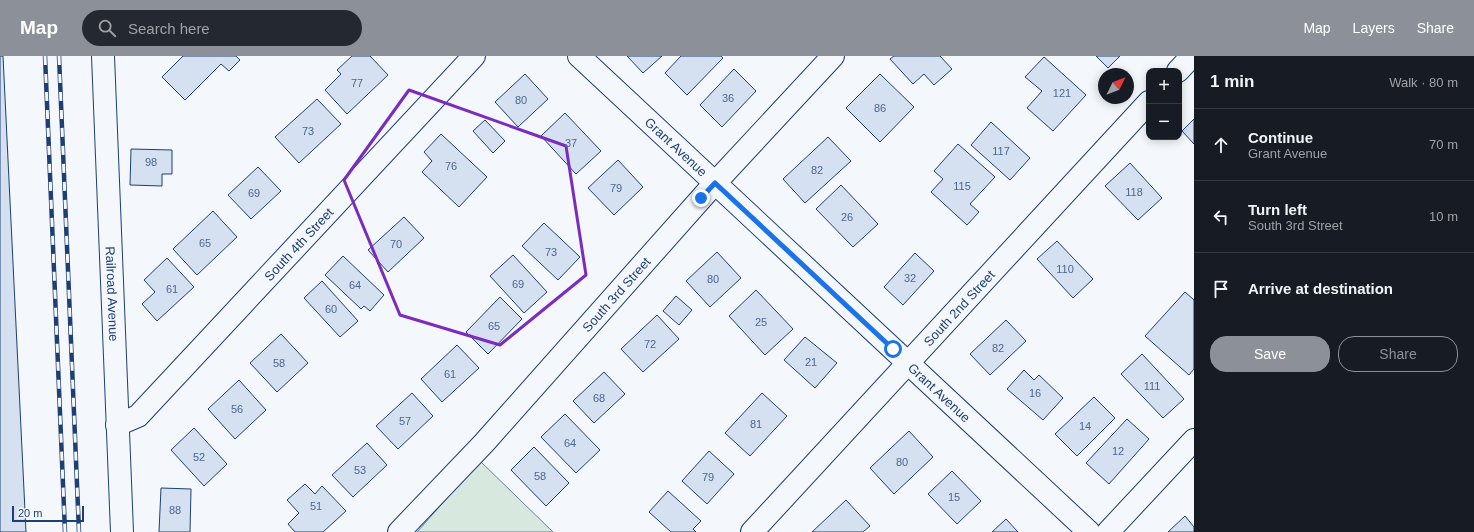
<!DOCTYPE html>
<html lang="en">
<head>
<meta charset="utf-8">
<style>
  :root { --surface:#171b24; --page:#242831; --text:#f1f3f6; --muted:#9ea1a6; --line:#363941; --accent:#8c9099 }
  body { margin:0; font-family:Helvetica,sans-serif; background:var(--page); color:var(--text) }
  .controls { position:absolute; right:12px; top:12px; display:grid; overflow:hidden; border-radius:8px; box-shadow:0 2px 10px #0003 }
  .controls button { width:36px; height:36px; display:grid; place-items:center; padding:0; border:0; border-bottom:1px solid var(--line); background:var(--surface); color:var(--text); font:20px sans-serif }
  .compass { position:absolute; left:1098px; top:12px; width:36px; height:36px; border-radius:50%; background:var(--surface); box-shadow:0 2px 10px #0003; rotate:47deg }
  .scale { position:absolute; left:12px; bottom:10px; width:72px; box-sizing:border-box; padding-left:4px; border:2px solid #1d3f73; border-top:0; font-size:11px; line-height:14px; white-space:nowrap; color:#1d3f73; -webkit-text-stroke:3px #f4f7fb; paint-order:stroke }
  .stop { position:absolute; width:12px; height:12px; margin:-9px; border:3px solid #1a73e8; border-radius:50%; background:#fff }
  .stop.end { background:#1a73e8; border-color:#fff; box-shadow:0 1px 4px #0008 }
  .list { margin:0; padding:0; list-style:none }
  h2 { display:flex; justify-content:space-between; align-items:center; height:52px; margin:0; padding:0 16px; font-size:17px }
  h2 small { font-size:13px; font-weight:400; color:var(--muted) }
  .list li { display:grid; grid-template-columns:26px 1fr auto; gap:12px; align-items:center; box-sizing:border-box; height:72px; padding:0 16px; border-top:1px solid var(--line) }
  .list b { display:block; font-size:15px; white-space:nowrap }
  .list p { margin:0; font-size:13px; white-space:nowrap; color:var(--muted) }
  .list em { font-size:13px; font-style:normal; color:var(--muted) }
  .actions { display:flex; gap:8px; padding:12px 16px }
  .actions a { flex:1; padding:9px 0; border:1px solid var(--accent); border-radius:16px; text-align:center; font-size:14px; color:var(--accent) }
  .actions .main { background:var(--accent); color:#fff }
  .icon { flex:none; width:22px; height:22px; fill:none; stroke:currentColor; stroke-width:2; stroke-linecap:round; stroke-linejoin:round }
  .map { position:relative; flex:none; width:1194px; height:476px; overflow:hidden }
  header { display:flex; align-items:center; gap:24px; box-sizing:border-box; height:56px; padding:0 20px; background:var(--accent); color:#fff }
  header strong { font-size:19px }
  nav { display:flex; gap:22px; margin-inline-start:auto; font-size:14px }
  .search { width:280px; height:36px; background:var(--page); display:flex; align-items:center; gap:10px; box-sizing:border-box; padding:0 14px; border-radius:22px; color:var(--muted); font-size:15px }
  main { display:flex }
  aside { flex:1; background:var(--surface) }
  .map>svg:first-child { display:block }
</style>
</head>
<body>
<header>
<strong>Map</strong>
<div class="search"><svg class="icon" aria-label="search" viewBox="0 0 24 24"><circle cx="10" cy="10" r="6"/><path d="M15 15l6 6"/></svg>Search here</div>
<nav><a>Map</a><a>Layers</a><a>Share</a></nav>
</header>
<main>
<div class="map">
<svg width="1194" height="476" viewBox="0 0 1194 476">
  <rect width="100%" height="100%" fill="#f4f7fb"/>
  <path fill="#d7e8df" stroke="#687fa3" d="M480 405 553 476H417Z"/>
  <g fill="#d5e0f0" stroke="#1d3f73">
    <path d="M0 0H3L26 476H0Z"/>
    <path d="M183 0H236L240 4 229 15 221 8 185 44 162 21Z"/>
    <path d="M352 0H370L388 19 347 58 325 34 341 18 337 14Z"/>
    <path d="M627 0H662L643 17Z"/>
    <path d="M681 0H721L723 2 687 39 665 17Z"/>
    <path d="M894 0H940L952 13 934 29 924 18 913 28 890 3Z"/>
    <path d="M1096 0H1120L1108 12Z"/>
    <path d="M1044 1 1086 39 1053 75 1027 52 1042 35 1025 21Z"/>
    <path d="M734 13 756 35 722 71 700 49Z"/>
    <path d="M525 18 548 43 518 71 495 46Z"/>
    <path d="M880 18 914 51 880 86 846 52Z"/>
    <path d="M317 43 341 68 299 107 275 81Z"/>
    <path d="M565 57 601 95 576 118 541 80Z"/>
    <path d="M1194 63V88L1182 75Z"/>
    <path d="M485 64 505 85 493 97 473 75Z"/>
    <path d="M991 66 1030 102 1010 124 971 89Z"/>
    <path d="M441 78 487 121 459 151 422 116 432 105 424 96Z"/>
    <path d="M828 81 851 105 805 147 783 123Z"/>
    <path d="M958 88 995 121 970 148 979 156 967 169 931 136 943 123 934 115Z"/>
    <path d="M131 93 172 94V118H162V130L130 129Z"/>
    <path d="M618 104 643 131 614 159 588 132Z"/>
    <path d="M1130 107 1162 142 1138 164 1105 130Z"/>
    <path d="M258 111 281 135 251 163 228 139Z"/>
    <path d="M841 129 878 168 853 191 816 153Z"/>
    <path d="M213 155 237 181 197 219 173 193Z"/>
    <path d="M404 161 424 182 388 216 368 194Z"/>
    <path d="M544 167 580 201 558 224 522 190Z"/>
    <path d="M1057 185 1093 223 1073 242 1037 203Z"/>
    <path d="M717 196 741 222 710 251 686 225Z"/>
    <path d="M915 197 934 215 903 249 884 231Z"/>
    <path d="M513 199 547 236 524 257 490 220Z"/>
    <path d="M343 200 384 239 370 255 364 250 361 253 325 219Z"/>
    <path d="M167 202 194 231 157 265 142 248 155 236 144 224Z"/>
    <path d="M322 225 358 265 340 281 304 242Z"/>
    <path d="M756 234 793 273 765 299 729 260Z"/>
    <path d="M1185 236 1194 244V313L1189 319 1145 280Z"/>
    <path d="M676 240 692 254 679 269 663 255Z"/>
    <path d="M500 241 522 263 488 298 466 276Z"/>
    <path d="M657 259 679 283 643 316 621 293Z"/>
    <path d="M1006 264 1026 285 990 319 970 298Z"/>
    <path d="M281 278 308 307 277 336 250 307Z"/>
    <path d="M805 281 837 307 815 332 784 304Z"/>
    <path d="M457 289 479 312 442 346 421 323Z"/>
    <path d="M1142 298 1184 343 1163 362 1121 318Z"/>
    <path d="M1024 314 1034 324 1039 319 1063 342 1043 364 1007 333Z"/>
    <path d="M604 316 625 338 594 367 573 345Z"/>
    <path d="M239 324 266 354 235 383 208 353Z"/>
    <path d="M412 337 433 360 398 393 376 370Z"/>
    <path d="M762 337 787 360 750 400 725 377Z"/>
    <path d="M1094 341 1115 362 1077 400 1055 378Z"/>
    <path d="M565 358 600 394 576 417 541 381Z"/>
    <path d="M1127 363 1149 383 1109 428 1086 407Z"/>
    <path d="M194 372 227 408 204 430 171 394Z"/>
    <path d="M909 375 933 401 894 438 870 412Z"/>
    <path d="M367 387 387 409 353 441 332 419Z"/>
    <path d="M534 391 569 427 546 450 511 414Z"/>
    <path d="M709 395 734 418 707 448 682 425Z"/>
    <path d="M952 415 981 445 957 468 928 438Z"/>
    <path d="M305 428 315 438 322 430 346 455 323 476H295L288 468 299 457 287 444Z"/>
    <path d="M161 432 191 433 190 476H159Z"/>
    <path d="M668 435 701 465 693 473 696 476H671L649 456Z"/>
    <path d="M846 444 870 470 863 476H812Z"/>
    <path d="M1185 460 1194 471V476H1168Z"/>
    <path d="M1006 463 1018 476H992Z"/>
  </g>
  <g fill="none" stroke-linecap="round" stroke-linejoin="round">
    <defs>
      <g id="minor">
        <path id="s1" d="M103 0 122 476"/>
        <path id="s2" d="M579 0 1089 476"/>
        <path d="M1178 15 1192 0"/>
        <path id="s3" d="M117 369 138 360 474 0"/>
        <path id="s4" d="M399 476 484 387 715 127 833 0"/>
        <path id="s5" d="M752 476 1149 46"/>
        <path d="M1108 476 1194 384"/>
      </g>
    </defs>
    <use href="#minor" stroke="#1d3f73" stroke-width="24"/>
    <use href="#minor" stroke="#f4f7fb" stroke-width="22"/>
    <defs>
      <g id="rail">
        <path d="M45 0 65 476"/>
        <path d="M59 0 79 476"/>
      </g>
    </defs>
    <use href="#rail" stroke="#1d3f73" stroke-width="4.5"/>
    <use href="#rail" stroke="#f4f7fb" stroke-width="3" stroke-dasharray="9" stroke-linecap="butt"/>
  </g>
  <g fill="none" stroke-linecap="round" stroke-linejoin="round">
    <path stroke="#1a73e8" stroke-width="5" d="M701 142 715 127 893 293"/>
  </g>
  <path fill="none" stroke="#7b2cbf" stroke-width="3" stroke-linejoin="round" d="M409 34 566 90 586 219 500 289 400 259 344 124Z"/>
  <g text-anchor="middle" stroke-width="3" stroke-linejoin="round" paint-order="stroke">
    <g font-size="11" fill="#4b6792">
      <text x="357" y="31">77</text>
      <text x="1062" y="41">121</text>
      <text x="728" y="46">36</text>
      <text x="521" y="48">80</text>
      <text x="880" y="56">86</text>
      <text x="308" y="79">73</text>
      <text x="571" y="91">37</text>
      <text x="1001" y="99">117</text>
      <text x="151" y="110">98</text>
      <text x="451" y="114">76</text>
      <text x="817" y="118">82</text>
      <text x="962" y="134">115</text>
      <text x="616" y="136">79</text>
      <text x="1134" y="140">118</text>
      <text x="254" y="141">69</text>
      <text x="847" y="165">26</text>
      <text x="205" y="191">65</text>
      <text x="396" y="192">70</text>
      <text x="551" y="200">73</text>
      <text x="1065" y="217">110</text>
      <text x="910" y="226">32</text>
      <text x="713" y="227">80</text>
      <text x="518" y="232">69</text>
      <text x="355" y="233">64</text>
      <text x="172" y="237">61</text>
      <text x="331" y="257">60</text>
      <text x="761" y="270">25</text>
      <text x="494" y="274">65</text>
      <text x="650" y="292">72</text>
      <text x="998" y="296">82</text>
      <text x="811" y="310">21</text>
      <text x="279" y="311">58</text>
      <text x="450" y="322">61</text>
      <text x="1152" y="334">111</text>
      <text x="1035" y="341">16</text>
      <text x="599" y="346">68</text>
      <text x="237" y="357">56</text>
      <text x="405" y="369">57</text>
      <text x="756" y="372">81</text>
      <text x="1085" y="374">14</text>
      <text x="570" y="391">64</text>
      <text x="1118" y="399">12</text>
      <text x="199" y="405">52</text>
      <text x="902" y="410">80</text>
      <text x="360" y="418">53</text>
      <text x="540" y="424">58</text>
      <text x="708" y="425">79</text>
      <text x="954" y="445">15</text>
      <text x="316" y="454">51</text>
      <text x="175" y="458">88</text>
    </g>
    <g font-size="13" fill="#1d3f73" stroke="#f4f7fb">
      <text dy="5" stroke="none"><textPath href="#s2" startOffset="133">Grant Avenue</textPath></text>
      <text dy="5" stroke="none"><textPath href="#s3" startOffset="258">South 4th Street</textPath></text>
      <text dy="5" stroke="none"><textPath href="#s1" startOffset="238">Railroad Avenue</textPath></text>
      <text dy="5" stroke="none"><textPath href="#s4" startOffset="322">South 3rd Street</textPath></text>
      <text dy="5" stroke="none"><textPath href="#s5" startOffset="305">South 2nd Street</textPath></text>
      <text dy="5" stroke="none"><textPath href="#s2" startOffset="493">Grant Avenue</textPath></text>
    </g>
  </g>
</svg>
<div class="controls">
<button>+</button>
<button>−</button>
</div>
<svg class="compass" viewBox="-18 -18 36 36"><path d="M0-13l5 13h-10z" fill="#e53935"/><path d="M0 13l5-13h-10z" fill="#9ea1a6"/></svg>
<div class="scale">20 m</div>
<div class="stop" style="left:893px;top:293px"></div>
<div class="stop end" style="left:701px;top:142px"></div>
</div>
<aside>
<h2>1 min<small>Walk · 80 m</small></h2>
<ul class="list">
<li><svg class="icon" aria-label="ahead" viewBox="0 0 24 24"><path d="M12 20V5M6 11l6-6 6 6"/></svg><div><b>Continue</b><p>Grant Avenue</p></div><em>70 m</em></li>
<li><svg class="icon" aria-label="left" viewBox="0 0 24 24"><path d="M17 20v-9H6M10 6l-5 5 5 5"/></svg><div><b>Turn left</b><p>South 3rd Street</p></div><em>10 m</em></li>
<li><svg class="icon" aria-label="arrive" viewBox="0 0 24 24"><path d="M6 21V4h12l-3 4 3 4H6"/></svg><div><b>Arrive at destination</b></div></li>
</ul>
<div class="actions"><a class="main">Save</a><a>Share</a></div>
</aside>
</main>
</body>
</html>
